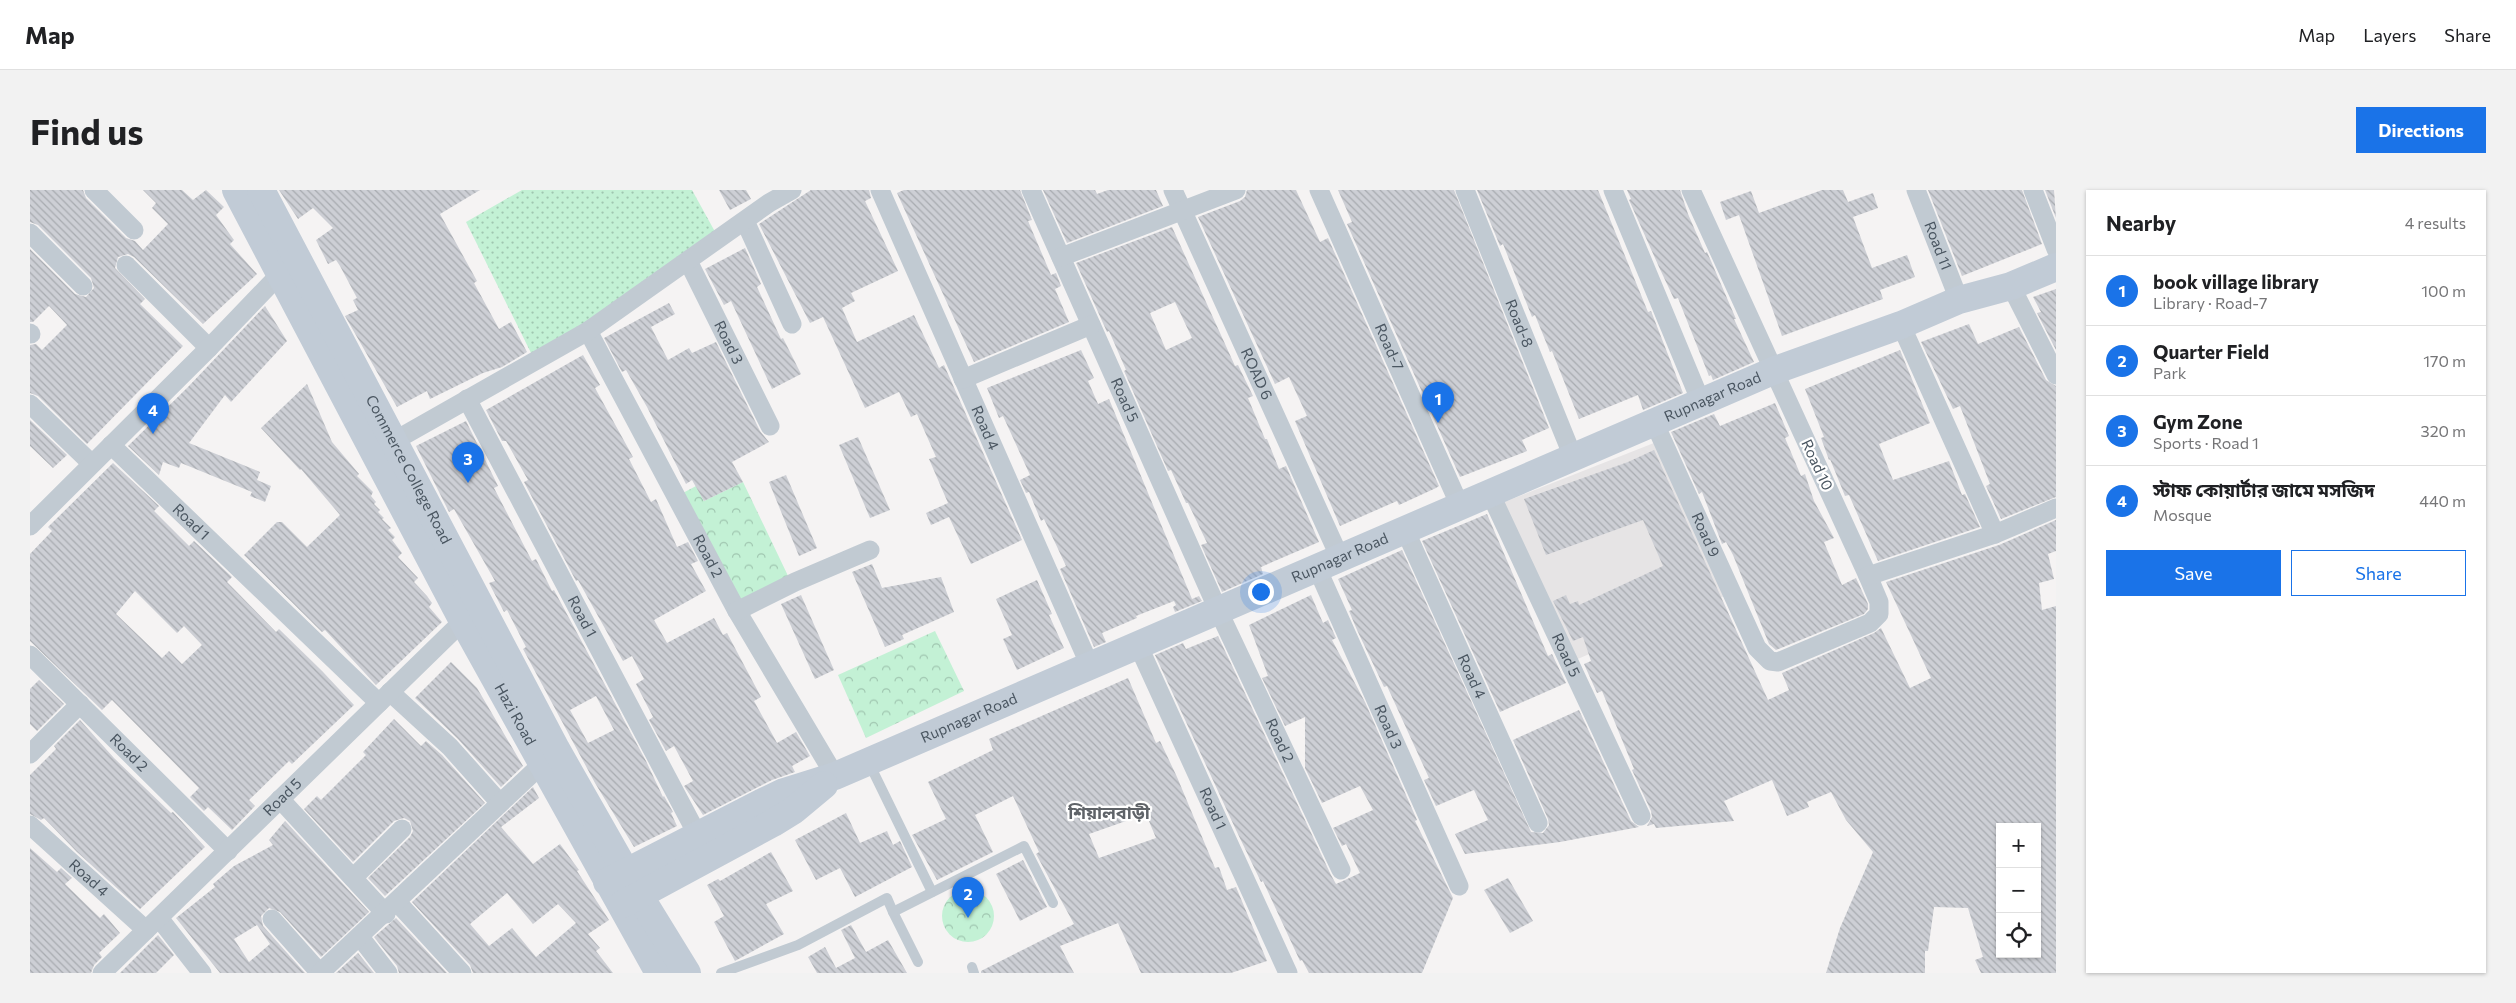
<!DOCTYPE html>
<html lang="en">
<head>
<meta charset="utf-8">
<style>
  :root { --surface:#fff; --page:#f2f2f2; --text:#202124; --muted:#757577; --line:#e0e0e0; --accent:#1a73e8 }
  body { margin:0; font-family:Commissioner,"Noto Sans Bengali",sans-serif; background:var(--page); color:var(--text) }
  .controls { position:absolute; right:15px; bottom:15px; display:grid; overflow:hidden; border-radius:0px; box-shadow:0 1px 4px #0004 }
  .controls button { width:45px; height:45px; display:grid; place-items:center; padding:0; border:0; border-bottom:1px solid var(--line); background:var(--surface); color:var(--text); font:25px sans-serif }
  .you { position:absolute; left:1230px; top:401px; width:18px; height:18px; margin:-12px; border:4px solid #fff; border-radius:50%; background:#1a73e8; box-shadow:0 0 0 8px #1a73e833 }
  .badge { display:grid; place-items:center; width:32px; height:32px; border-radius:50%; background:var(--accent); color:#fff; font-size:16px; font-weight:700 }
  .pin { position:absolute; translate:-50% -41px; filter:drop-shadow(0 1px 2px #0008) }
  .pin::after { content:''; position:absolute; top:26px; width:18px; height:15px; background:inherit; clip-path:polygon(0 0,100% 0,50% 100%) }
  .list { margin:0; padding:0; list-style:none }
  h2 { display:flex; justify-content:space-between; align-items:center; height:65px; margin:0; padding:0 20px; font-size:21px }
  h2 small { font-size:16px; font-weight:400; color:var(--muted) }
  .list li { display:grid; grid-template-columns:32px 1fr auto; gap:15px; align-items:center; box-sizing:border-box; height:70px; padding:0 20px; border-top:1px solid var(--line) }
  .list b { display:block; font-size:19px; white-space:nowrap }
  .list p { margin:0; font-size:16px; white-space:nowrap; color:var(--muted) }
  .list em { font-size:16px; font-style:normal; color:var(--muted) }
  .actions { display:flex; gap:10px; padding:15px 20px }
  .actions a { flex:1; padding:11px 0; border:1px solid var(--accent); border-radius:0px; text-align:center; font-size:18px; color:var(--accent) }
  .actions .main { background:var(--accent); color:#fff }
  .icon { flex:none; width:28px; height:28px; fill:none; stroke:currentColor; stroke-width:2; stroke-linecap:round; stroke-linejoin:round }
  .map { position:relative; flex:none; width:2026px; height:783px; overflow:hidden; border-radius:0px }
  header { display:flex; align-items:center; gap:30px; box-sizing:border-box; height:70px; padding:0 25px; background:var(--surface); border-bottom:1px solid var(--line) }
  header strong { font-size:24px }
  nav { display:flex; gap:28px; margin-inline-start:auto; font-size:18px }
  .intro { display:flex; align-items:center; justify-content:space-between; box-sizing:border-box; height:120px; padding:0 30px }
  h1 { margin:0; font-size:35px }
  .button { padding:12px 22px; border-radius:0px; background:var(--accent); color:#fff; font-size:18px; font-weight:700 }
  main { display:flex; gap:30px; padding:0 30px }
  aside { flex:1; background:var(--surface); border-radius:0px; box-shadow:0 1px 4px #0004 }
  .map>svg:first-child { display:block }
</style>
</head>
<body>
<header>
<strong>Map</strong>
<nav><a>Map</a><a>Layers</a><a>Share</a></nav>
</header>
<div class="intro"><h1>Find us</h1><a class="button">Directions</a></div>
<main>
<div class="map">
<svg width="2026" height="783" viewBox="0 0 2026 783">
  <defs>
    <pattern id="grass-dots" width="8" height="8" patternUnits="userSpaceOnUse" patternTransform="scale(1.25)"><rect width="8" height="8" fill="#c3f1d5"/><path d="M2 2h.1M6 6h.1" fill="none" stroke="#a0c6b0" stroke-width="1.8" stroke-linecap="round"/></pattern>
    <pattern id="park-crowns" width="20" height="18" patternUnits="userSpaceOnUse" patternTransform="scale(1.25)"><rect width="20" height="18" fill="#c3f1d5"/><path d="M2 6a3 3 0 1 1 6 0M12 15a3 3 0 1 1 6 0" fill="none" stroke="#a0c6b0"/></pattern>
    <pattern id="building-back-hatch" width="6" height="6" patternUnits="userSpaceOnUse" patternTransform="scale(1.25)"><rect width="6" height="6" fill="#cdcfd5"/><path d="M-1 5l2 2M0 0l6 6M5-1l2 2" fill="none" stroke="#a8abb0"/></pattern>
  </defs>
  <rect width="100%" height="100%" fill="#f5f3f3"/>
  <path fill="#e6e4e5" d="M1629 251 1697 405 1543 471 1472 313Z"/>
  <path fill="url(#grass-dots)" d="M492 0H662L689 49 505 171 436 32Z"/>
  <g fill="url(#park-crowns)">
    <path d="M713 292 760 390 709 417 651 304 666 296 674 311Z"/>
    <path d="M905 441 934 501 836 548 808 485Z"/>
    <circle cx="938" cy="726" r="26"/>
  </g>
  <g fill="url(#building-back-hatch)" fill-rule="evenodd">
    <path d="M0 0H53L56 8 96 48 105 51 113 60 138 34 122 18 126 13 113 0H152L163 10 176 0 194 17 186 25 204 50 200 54 227 84 173 134 104 67 98 64 88 67 85 78 115 109 110 114 153 156 57 254 8 206 0 203V155L6 154 12 160 37 135 19 116 3 132H0V59L45 104 56 107 64 98 61 88 8 35 0 32Z"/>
    <path d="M249 0H450L410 24 447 91 444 93 469 139 481 132 497 162 472 177 453 183 400 209 397 201 367 217 315 126 328 120 323 110 327 108 310 76 306 70 298 74 286 50 303 38 283 18 268 29Z"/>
    <path d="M689 0H716L721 9 700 20Z"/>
    <path d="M781 0H839L841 8 835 11 868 81 821 103 825 111 812 118 827 152 884 125 909 178 914 175 992 350 941 374 919 327 901 335 896 323 918 313 899 269 906 267 887 224 881 227 869 202 835 218 793 127 780 133 729 34Z"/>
    <path d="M874 0H990L1002 30 998 31 1021 85 1026 83 1031 96 1025 99 1039 132 944 172 867 3Z"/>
    <path d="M1013 0H1065L1067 4 1078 0H1126L1133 16 1037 53Z"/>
    <path d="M1217 0H1266L1290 52 1298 48 1409 296 1406 298 1369 315 1367 311 1310 336 1265 231 1277 226 1259 187 1245 194 1168 27 1210 11 1215 7Z"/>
    <path d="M1308 0H1424L1519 238 1492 250 1497 261 1430 287 1317 34 1322 32Z"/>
    <path d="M1447 0H1568L1618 122 1621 121 1653 203 1613 220 1608 205 1549 229 1522 161 1520 162 1505 125 1502 127 1473 54 1470 56Z"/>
    <path d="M1597 0H1650L1658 24 1675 63 1677 62 1681 71 1706 129H1704L1724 172 1683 190 1681 185 1679 186 1648 108 1644 109 1629 77 1599 10 1601 9Z"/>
    <path d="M1792 0H1813L1818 12 1843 3 1848 18 1823 27 1842 78 1877 65 1885 87 1850 100 1853 109 1752 146 1709 25 1696 30 1690 12 1721 1 1729 23Z"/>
    <path d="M1898 0H1992L2012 54 1932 86Z"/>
    <path d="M2015 0H2024L2026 28Z"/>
    <path d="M1142 37 1205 176 1208 175 1223 206 1218 208 1235 249H1237L1249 279 1256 276 1289 352 1231 377 1233 384 1192 402 1171 355 1177 353 1158 313H1156L1141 280 1138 281 1094 181 1096 180 1079 141 1077 142 1046 73ZM1145 112 1162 148 1136 160 1120 123Z"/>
    <path d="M715 58 731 94 727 97 751 149 753 148 771 184 742 199 701 111 694 115 675 79Z"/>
    <path d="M2026 99V160L2007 123 2011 122 2003 107Z"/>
    <path d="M639 113 645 124 621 137 638 170 659 158 662 163 686 152 730 241 739 252 702 272 713 292 674 311 662 290 656 294 617 217 596 180 592 182 574 148Z"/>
    <path d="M235 116 257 151 201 212 195 205 159 253 230 282 227 290 241 296 235 312 220 306 222 302 151 273 149 278 133 272 129 285 98 256 158 197Z"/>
    <path d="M1939 134 1948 154 1989 137 2016 190 2026 196V307L1971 329 1956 296 1960 294 1930 216 1923 219 1891 152Z"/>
    <path d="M1051 160 1064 188 1058 191 1068 214 1079 209 1162 409 1169 406 1172 411 1145 422 1143 417 1146 415 1144 411 1106 426 1107 428 1072 443 1076 452 1064 457 1030 379 1036 376 1014 329 1011 331 999 302 996 303 990 290 1000 285 973 226 969 228 957 198Z"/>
    <path d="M1870 160 1900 233 1849 254 1863 290 1919 271 1932 305 1935 304 1950 337 1848 371 1819 305 1815 306 1800 269 1799 270 1791 248 1794 247 1775 199Z"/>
    <path d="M553 165 570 195 565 198 603 267 599 269 621 312 626 309 647 357 658 352 668 371 661 374 676 401 624 430 637 453 684 428 693 445 697 443 731 507 724 511 747 553 766 542 780 566 762 576 765 582 742 590 673 625 654 596 663 591 644 556 636 561 619 530 623 527 606 494 614 489 602 466 593 471 548 390 546 391 494 292 498 290 476 251H472L456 220Z"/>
    <path d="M277 194 302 252 329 284 327 286 343 302 341 306 346 312 344 314 350 320 348 322 354 328 352 329 361 338 358 340 365 347 362 350 372 363 368 367 388 388 384 392 397 406 402 413 399 417 412 432 346 495 295 440 292 442 214 365 247 332H252L277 357 310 325 271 279 270 280 231 238Z"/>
    <path d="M1745 213 1759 246 1755 248 1771 286 1775 284 1784 311 1804 348 1794 352 1812 395 1826 388 1838 414V419L1834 424 1746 460 1739 454 1703 365 1696 352 1692 354 1672 302 1669 304 1641 242 1684 224 1690 236Z"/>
    <path d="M0 230 37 265 23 278 0 256Z"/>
    <path d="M436 231 468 296 464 298 502 371 506 369 522 401 524 400 616 571 633 607 634 606 643 622 641 623 647 636 604 657 565 593 493 459 496 457 477 420 474 422 459 393 465 391 424 319 419 322 386 256ZM566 506 584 540 558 553 540 520Z"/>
    <path d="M828 247 860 320 840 328 809 255Z"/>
    <path d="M1624 260 1738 510 1759 500 1752 483 1844 443 1851 438 1880 498 1901 488 1856 392 1969 355 2026 330V361L2018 364 2024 389 2009 393 2012 420 2026 416V783H1951L1945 770 1953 767 1938 718 1904 717 1898 761H1895V783H1796L1810 738 1843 662 1816 630 1801 602 1777 612 1779 617 1757 626 1742 590 1694 611 1704 631 1626 638 1624 634 1617 636 1622 627 1621 621 1602 580 1604 579 1572 501 1567 503 1554 474 1561 471 1553 447 1543 451 1523 411 1536 405 1540 414 1548 411 1549 415 1633 376 1613 330 1516 365 1494 309 1598 272ZM1970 637H2007V764H1970Z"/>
    <path d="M83 273 129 316 124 321 159 356 164 351 202 387 197 392 246 442 249 439 292 481 324 515 262 574 259 571 219 610 225 616 202 640 178 617 174 621 160 607 169 598 82 510 72 520 0 451V364L22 341 18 337ZM105 401 147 443 154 436 172 455 152 474 139 461 132 468 86 424Z"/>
    <path d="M756 285 787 358 769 366 739 292Z"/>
    <path d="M1457 324 1518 466 1522 464 1536 493 1470 522 1392 351Z"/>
    <path d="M1372 360 1501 642 1513 643 1519 635 1518 629 1483 550 1549 520 1601 631 1609 637 1530 652 1435 664 1425 644 1458 630 1444 600 1406 616 1394 590 1399 588 1357 496 1354 497 1327 440 1319 421 1322 420 1308 389Z"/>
    <path d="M842 374 852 398 911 387 924 422 872 445 874 449 855 457 822 382Z"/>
    <path d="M1007 390 1022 424 1019 425 1034 458 987 480 973 449 982 445 966 409Z"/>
    <path d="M771 405 804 480 785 489 751 414Z"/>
    <path d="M1281 405 1293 433 1298 430 1306 448 1302 450 1335 512 1387 630 1385 631 1423 708 1392 783H1279L1272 770 1270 771 1233 691 1231 692 1206 640 1125 465 1153 453 1156 459 1188 446 1301 685 1306 694 1315 690 1330 683 1316 654 1312 656 1303 638 1343 620 1330 596 1292 613 1275 578V527L1255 536 1232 488 1238 486 1219 435Z"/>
    <path d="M421 472 447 498 493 576 471 597 428 549 385 508Z"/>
    <path d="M1098 488 1126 553 1130 551 1147 587 1185 678 1189 677 1197 700 1206 697 1237 771 1201 783H1111L1088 733 1030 756 1044 783H951V781L1044 734 1006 664 1009 662 983 606 945 625 963 662 907 690 882 645 916 629 898 592 963 560 959 549ZM1116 624 1126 648 1069 668 1059 644Z"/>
    <path d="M9 490 34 514 7 541 0 534V499Z"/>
    <path d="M364 529 391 556 396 551 412 565 455 613 355 706 338 688 380 647 383 641 380 631 374 628 364 631 323 672 274 619 287 606 291 610 336 565 333 562Z"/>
    <path d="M50 530 84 568 141 623 143 622 175 657 110 719 47 662 14 628 11 630 0 624V585L26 559 24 556Z"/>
    <path d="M503 597 509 608 471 637 503 674 530 654 549 680 547 681 579 730 558 744 570 758 566 761 583 783H443L440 775 382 712ZM477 703 503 734 528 714 546 733 506 767 482 738 459 756 440 734Z"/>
    <path d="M816 623 830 653 857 641 863 655 870 651 882 677 825 707 810 678 786 690 765 650Z"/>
    <path d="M255 631 339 722 291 767 250 722 239 718 231 726 233 736 275 783H190L146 728 185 697 183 694 204 676 243 655 239 650ZM227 735 240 754 219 772 204 749Z"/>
    <path d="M0 658 27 682 31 678 42 688 35 694 70 728 74 724 90 743 69 763 72 767 64 775 61 783H0Z"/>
    <path d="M741 662 763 701 736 714 754 744 705 771 684 732 694 726 677 695 688 689 690 691Z"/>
    <path d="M993 670 1017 717 990 731 966 684Z"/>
    <path d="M1478 688 1503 731 1480 743 1454 700Z"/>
    <path d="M366 728 417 783H369L367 776 344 747Z"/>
    <path d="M821 735 836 762 858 750 877 783H787L778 767 795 757 806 778 825 768 811 740Z"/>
    <path d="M128 745 144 765 126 783H90Z"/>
    <path d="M328 763 344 783H306Z"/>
  </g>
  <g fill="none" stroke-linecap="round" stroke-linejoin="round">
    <g stroke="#c1cad2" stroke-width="10">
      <path d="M839 573 902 702"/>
      <path d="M888 772 863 722 994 656 1023 713"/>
      <path d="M942 777 944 783"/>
      <path d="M691 783 768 755 857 708 863 722"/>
    </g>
    <g stroke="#c1cad2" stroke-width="19">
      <path d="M64 0 104 40"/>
      <path id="s1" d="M850 0 1060 476"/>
      <path id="s2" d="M1001 0 1188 420 1311 680"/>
      <path id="s3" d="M1143 0 1310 368"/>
      <path id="s4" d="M1289 0 1430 316"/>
      <path id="s5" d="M1435 0 1543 267"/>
      <path d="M1583 0 1671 212"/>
      <path id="s6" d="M1886 0 1929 110"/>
      <path d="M2003 0 2026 59"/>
      <path d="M715 31 762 134"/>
      <path d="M0 43 53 96"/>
      <path d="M1031 67 1206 0"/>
      <path id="s7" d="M658 71 740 236"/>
      <path d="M96 75 179 158"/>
      <path d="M1981 96 2026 185"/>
      <path d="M1871 135 1965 344"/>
      <path id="s8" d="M558 141 707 421 805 586"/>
      <path d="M0 143 1 144"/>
      <path d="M933 189 1061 135"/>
      <path id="s9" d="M437 209 667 644"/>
      <path d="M0 214 62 274"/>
      <path id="s10" d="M1624 232 1727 458 1740 471 1748 472 1840 433 1849 424V412L1838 386 1661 0"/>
      <path d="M364 251 558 141 739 13 762 0"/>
      <path id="s11" d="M81 255 349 513"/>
      <path id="s12" d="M1460 303 1611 626"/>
      <path d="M0 336 179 158 251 83"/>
      <path id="s13" d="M1375 340 1508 633"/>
      <path id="s14" d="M1287 378 1429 696"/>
      <path d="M1838 386 1965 344 2026 318"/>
      <path d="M707 421 765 392 840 360"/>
      <path id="s15" d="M1108 455 1258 783"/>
      <path id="s16" d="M0 465 198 661"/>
      <path d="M360 502 420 557 470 613"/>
      <path d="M0 564 50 514"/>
      <path d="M250 609 356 724"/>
      <path id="s17" d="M0 635 116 740"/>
      <path d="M323 688 372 639"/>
      <path d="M367 712 432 783"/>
      <path d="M129 728 172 783"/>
      <path d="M242 729 290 783"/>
      <path d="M330 747 358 783"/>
      <path d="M291 782 512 574"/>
      <path id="s18" d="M72 783 433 431"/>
    </g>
    <g stroke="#c1cbd6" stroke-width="28">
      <path id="s19" d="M206 0 433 431 629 783"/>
      <path id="s20" d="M231 0 526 559 609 705 657 783"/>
      <path id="s21" d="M577 692 731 613 754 602 805 586 1743 181 1871 135 1929 110 1981 96 2026 77"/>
      <path d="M593 714 743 633 764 620 794 595"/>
    </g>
  </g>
  <g text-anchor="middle" stroke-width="4.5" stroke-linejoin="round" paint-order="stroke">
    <g font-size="15" fill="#4a5661" stroke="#fff">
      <text dy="5" stroke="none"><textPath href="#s6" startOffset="60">Road 11</textPath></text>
      <text dy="5" stroke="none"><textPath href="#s5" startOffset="144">Road-8</textPath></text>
      <text dy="5" stroke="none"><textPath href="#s7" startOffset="91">Road 3</textPath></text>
      <text dy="5" stroke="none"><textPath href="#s4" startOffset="172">Road-7</textPath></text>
      <text dy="5" stroke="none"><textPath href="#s3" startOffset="202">ROAD 6</textPath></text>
      <text dy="5" stroke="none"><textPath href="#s21" startOffset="1208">Rupnagar Road</textPath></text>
      <text dy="5" stroke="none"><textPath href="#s2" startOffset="230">Road 5</textPath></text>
      <text dy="5" stroke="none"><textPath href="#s1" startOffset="260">Road 4</textPath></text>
      <text transform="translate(1787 275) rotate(65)" y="5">Road 10</text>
      <text dy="5" stroke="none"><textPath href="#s20" startOffset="316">Commerce College Road</textPath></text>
      <text dy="5" stroke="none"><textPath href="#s11" startOffset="111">Road 1</textPath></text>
      <text dy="5" stroke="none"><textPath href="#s10" startOffset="124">Road 9</textPath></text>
      <text dy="5" stroke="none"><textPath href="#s8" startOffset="255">Road 2</textPath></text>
      <text dy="5" stroke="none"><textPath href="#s21" startOffset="802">Rupnagar Road</textPath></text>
      <text dy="5" stroke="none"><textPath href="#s9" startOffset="246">Road 1</textPath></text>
      <text dy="5" stroke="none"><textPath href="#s12" startOffset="179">Road 5</textPath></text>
      <text dy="5" stroke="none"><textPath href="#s13" startOffset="161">Road 4</textPath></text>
      <text dy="5" stroke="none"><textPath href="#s19" startOffset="594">Hazi Road</textPath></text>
      <text dy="5" stroke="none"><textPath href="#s21" startOffset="398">Rupnagar Road</textPath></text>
      <text dy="5" stroke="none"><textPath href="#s14" startOffset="174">Road 3</textPath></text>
      <text dy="5" stroke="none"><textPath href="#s2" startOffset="604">Road 2</textPath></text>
      <text dy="5" stroke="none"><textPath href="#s16" startOffset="139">Road 2</textPath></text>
      <text dy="5" stroke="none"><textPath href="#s18" startOffset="252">Road 5</textPath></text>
      <text dy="5" stroke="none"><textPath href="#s15" startOffset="180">Road 1</textPath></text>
      <text dy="5" stroke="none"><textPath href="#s17" startOffset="79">Road 4</textPath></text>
    </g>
    <g font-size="18" font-weight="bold" fill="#5f6368" stroke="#fff">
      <text x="1079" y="629">শিয়ালবাড়ী</text>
    </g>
  </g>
</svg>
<div class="controls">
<button>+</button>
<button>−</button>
<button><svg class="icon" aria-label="locate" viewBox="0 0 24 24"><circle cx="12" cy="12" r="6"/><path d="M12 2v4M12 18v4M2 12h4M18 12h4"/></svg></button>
</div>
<div class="you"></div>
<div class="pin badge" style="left:1408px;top:233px">1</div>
<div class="pin badge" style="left:938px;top:728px">2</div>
<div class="pin badge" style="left:438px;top:293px">3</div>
<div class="pin badge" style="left:123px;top:244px">4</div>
</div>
<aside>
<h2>Nearby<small>4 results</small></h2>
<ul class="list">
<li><span class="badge">1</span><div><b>book village library</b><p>Library · Road-7</p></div><em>100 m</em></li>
<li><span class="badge">2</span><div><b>Quarter Field</b><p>Park</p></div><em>170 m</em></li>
<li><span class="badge">3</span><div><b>Gym Zone</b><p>Sports · Road 1</p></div><em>320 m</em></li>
<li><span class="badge">4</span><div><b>স্টাফ কোয়ার্টার জামে মসজিদ</b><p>Mosque</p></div><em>440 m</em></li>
</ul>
<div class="actions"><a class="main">Save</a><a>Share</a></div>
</aside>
</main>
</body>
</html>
